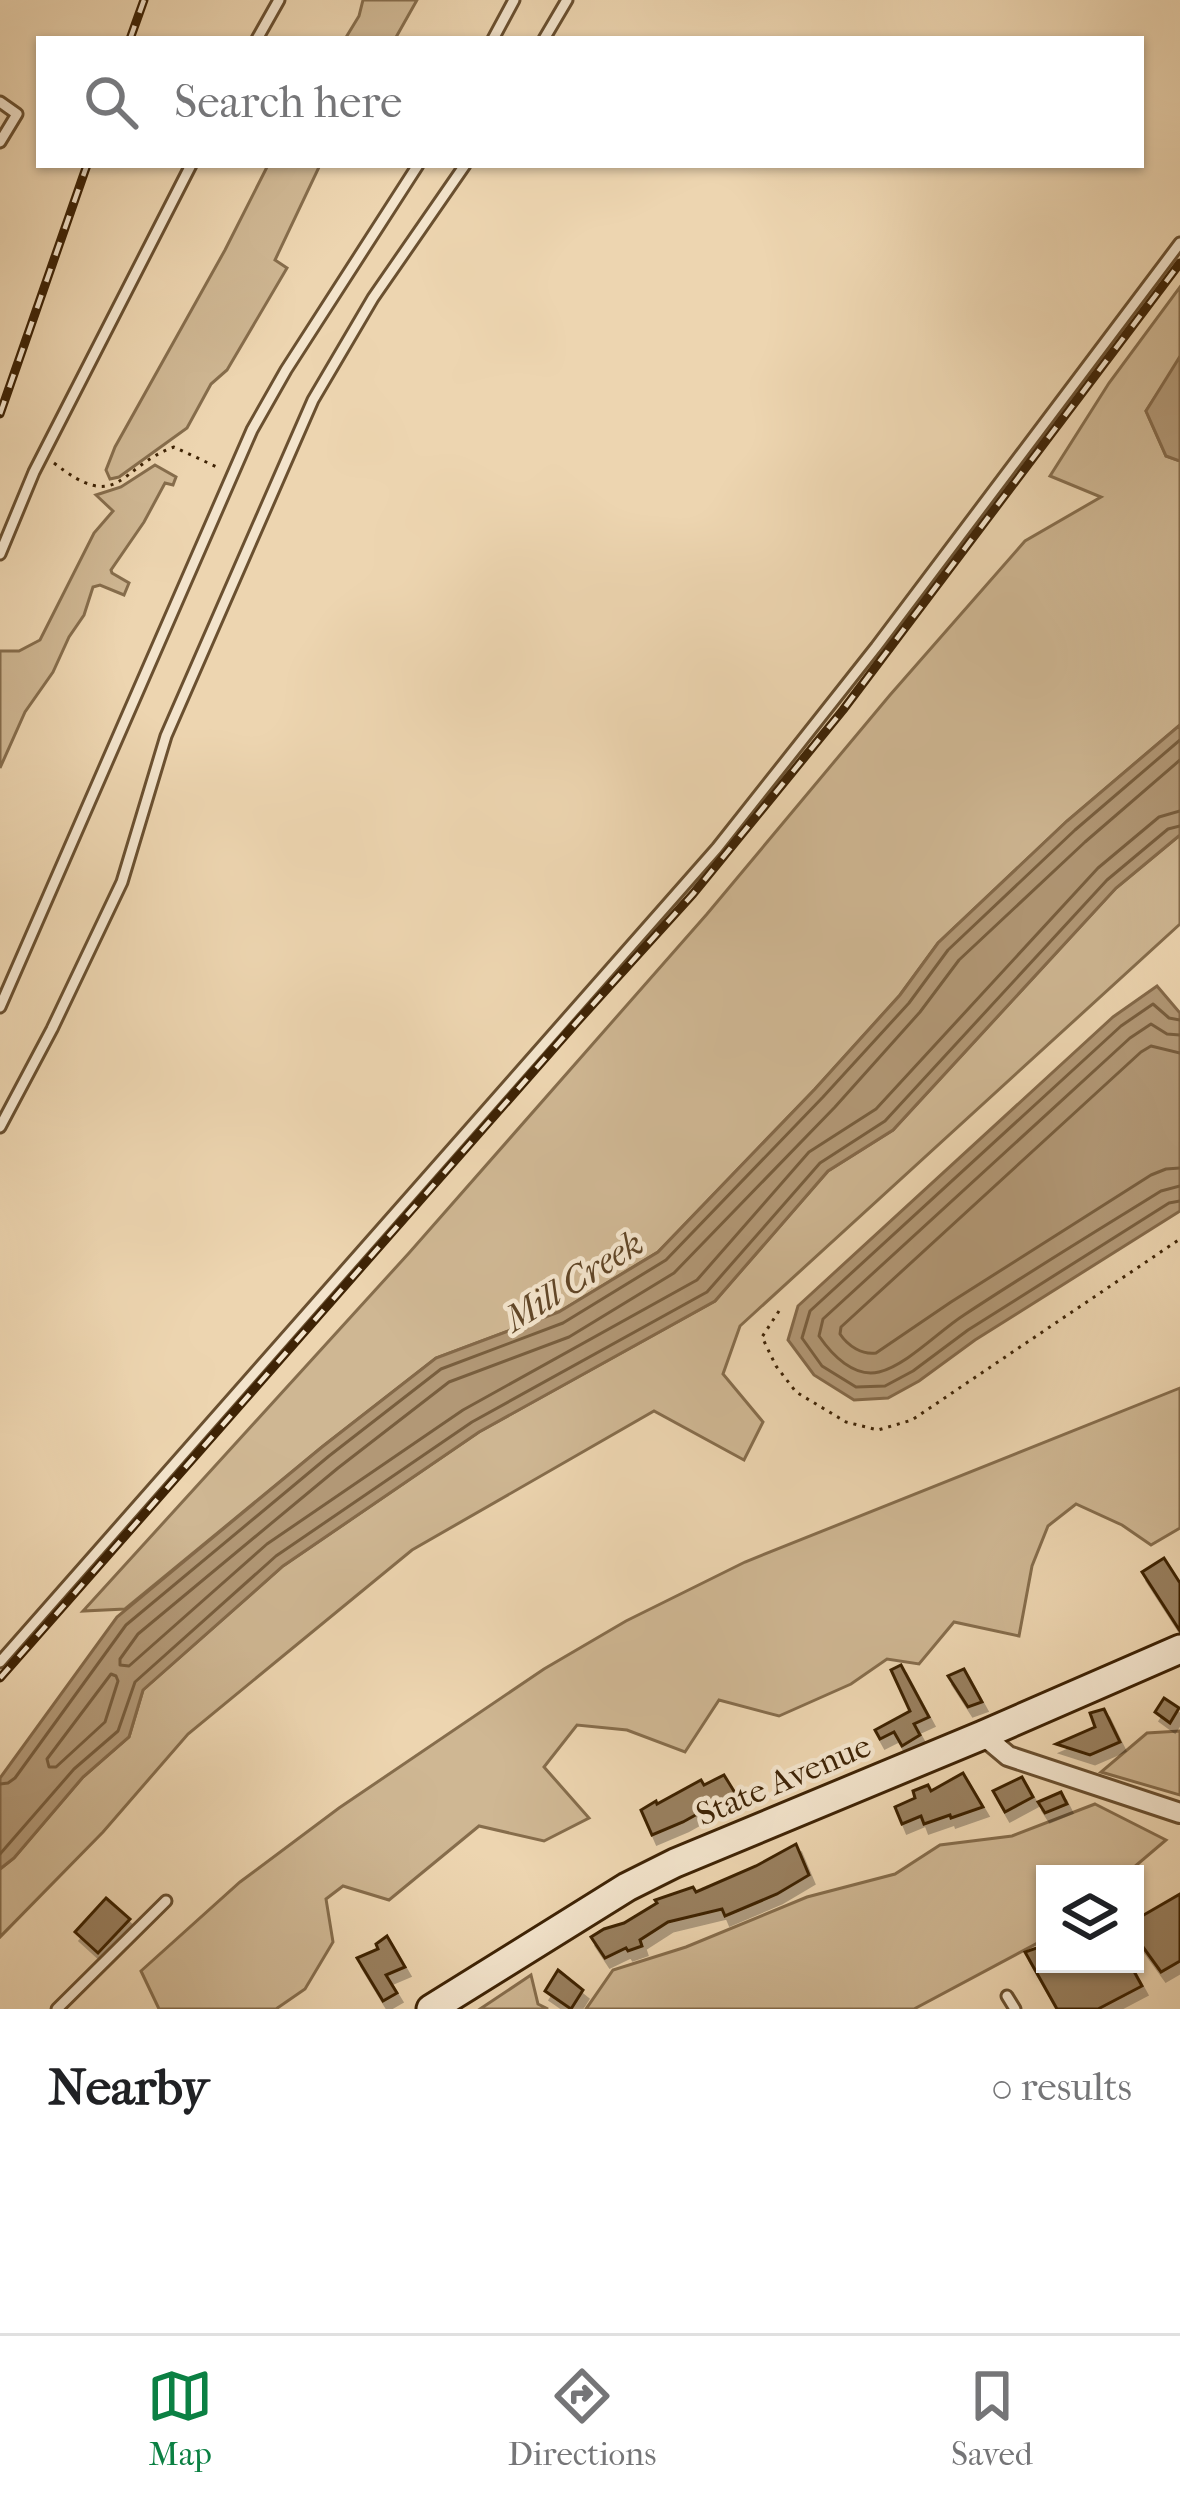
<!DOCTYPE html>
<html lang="en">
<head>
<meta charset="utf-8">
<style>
  :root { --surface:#fff; --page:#f6f6f6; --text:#202124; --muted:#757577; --line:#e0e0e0; --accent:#0b8043 }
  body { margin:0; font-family:"IM FELL French Canon",serif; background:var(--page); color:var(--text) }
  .controls { position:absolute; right:36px; bottom:36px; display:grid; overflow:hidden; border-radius:0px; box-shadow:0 3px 9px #0004 }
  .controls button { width:108px; height:108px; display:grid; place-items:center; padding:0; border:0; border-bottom:3px solid var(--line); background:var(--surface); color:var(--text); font:60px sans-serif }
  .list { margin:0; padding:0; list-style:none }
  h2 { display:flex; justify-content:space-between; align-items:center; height:156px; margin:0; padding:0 48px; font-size:51px }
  h2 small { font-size:39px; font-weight:400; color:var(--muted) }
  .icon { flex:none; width:66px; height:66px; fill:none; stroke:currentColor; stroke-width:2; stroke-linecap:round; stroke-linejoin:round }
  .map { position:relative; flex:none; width:1180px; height:2009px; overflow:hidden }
  .search { position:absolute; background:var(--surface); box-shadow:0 3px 9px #0004; left:36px; right:36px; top:36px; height:132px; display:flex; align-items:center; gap:30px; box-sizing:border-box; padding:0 42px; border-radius:0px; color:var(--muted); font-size:45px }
  .sheet { height:324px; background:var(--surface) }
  nav { display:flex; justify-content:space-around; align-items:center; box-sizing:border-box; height:168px; border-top:3px solid var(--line); background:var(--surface); font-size:33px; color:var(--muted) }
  nav a { display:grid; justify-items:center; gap:6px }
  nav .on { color:var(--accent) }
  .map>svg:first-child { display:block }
</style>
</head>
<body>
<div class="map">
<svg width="1180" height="2009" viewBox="0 0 1180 2009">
  <defs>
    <filter id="shadow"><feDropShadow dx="5" dy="9" stdDeviation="0" flood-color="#0004"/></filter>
  </defs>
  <rect width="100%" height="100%" fill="#edd5b0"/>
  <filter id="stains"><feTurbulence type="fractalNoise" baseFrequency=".00167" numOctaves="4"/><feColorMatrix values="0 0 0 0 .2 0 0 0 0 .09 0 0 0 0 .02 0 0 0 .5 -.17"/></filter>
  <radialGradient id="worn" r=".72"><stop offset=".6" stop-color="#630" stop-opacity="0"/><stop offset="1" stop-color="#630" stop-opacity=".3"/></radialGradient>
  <g fill="#cfb793" stroke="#866d4c" stroke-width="3">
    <path d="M363 0H417L395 39H345L359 16Z"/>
    <path d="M268 165H320L275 260 287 268 227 370 211 384 187 428 119 477 110 479 106 470 115 447 225 250Z"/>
    <path d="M1180 287V359L1146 411 1166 456 1180 461V725L1067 821 938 943 900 995 815 1089 658 1252 559 1312 436 1358 322 1447 125 1609 83 1611 409 1253 707 914 890 695 1025 541 1101 497 1050 476 1109 383Z"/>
    <path d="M155 465 176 477 173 485 165 483 144 522 111 570 112 573 129 583 124 595 100 585 93 587 84 615 69 637 53 672 25 712 0 768V651H19L40 640 94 533 113 511 96 495 121 487Z"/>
    <path d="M1180 835V924L740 1326 723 1374 763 1422 744 1460 654 1411 412 1550 188 1734 103 1832 0 1937V1869L14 1858 83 1777 129 1737 143 1690 283 1566 479 1432 715 1301 828 1171 893 1130 1116 888Z"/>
    <path d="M1180 1388V1528L1151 1545 1122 1525 1076 1504 1048 1526 1032 1566 1019 1636 954 1622 919 1664 887 1659 851 1684 779 1716 719 1700 685 1752 627 1730 577 1725 544 1767 589 1818 544 1841 479 1826 389 1900 343 1886 326 1899 333 1942 305 1989 276 2009H159L141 1971 240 1882 339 1808 544 1669 626 1621 745 1562Z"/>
    <path d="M1180 1731V1795L1101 1772 1147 1733Z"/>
    <path d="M1095 1804 1166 1840 1126 1874H1045V1939L914 2009H586L613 1970 686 1947 807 1897 895 1874 940 1845 1012 1836Z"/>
    <path d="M531 1975 538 2004 548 2009H480Z"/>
  </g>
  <g fill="#b29876" stroke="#846949" stroke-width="3">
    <path d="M1179 358 1180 359V461L1166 456 1146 411Z"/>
    <path d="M1180 725V835L1116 888 893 1130 828 1171 715 1301 479 1432 283 1566 143 1690 129 1737 83 1777 14 1858 0 1869V1778L117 1617 322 1447 436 1358 559 1312 658 1252 815 1089 900 995 938 943 1067 821Z"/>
    <path d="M1157 986 1180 1013V1211L975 1340 919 1381 888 1398 854 1400 814 1375 788 1340 798 1306 1113 1017Z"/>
  </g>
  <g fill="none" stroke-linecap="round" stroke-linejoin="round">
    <g stroke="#785e3e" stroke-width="3">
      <path d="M1180 760 1085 842 959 960 920 1012 835 1107 674 1273 569 1337 449 1382 338 1468 138 1634 120 1659V1665L129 1666 267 1544 463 1410 697 1280 809 1152 876 1109 1098 868 1159 817 1180 811"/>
      <path d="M1180 1020 1169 1018 1153 1004 1121 1026 810 1311 802 1338 822 1366 856 1387 885 1386 913 1371 968 1330 1169 1203 1180 1201"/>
      <path d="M1180 1035 1167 1034 1151 1024 1130 1038 823 1319 819 1336C832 1355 854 1378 879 1372 907 1365 939 1331 964 1315 1029 1272 1095 1232 1161 1191L1180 1186"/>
      <path d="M1180 1053 1151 1046 1141 1052 841 1327 840 1334C848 1346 862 1355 876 1353L951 1302 1151 1175 1166 1169 1180 1168"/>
      <path d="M111 1674 116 1676 118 1681 105 1722 56 1767H49L47 1759Z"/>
      <path d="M0 1784 8 1783 15 1778 126 1625 329 1456 441 1369 563 1323 666 1260 823 1097 909 1003 948 950 1075 830 1180 740"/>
      <path d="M0 1854 74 1769 118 1731 135 1682 276 1556 472 1422 707 1292 820 1163 885 1121 1107 880 1168 829 1180 826"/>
    </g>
  </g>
  <g fill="#99805e" stroke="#3e2305" stroke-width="3" filter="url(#shadow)">
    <path d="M1164 1558 1180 1583V1631L1142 1572Z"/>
    <path d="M901 1665 929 1717 914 1724 920 1735 902 1746 894 1732 880 1739 875 1730 910 1711 891 1670Z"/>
    <path d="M964 1669 982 1702 968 1707 948 1676Z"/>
    <path d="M1164 1698 1179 1708 1170 1723 1155 1712Z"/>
    <path d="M1104 1709 1120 1742 1090 1755 1056 1744 1095 1727 1090 1713Z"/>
    <path d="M963 1773 983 1807 951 1818 950 1815 924 1824 921 1816 902 1824 895 1807 915 1798 913 1791 928 1785 931 1791Z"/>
    <path d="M724 1775 737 1796 721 1807 719 1802 683 1822 652 1835 641 1810 656 1801 657 1804 701 1780 704 1785Z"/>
    <path d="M1022 1777 1033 1797 1005 1812 993 1791Z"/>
    <path d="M1061 1792 1067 1804 1045 1813 1038 1802Z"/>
    <path d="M796 1844 809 1875 777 1894 725 1916 722 1909 668 1922 640 1940 642 1946 628 1951 626 1948 605 1958 591 1937 604 1929 624 1923 657 1903 655 1900 693 1887 696 1892 756 1866Z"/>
    <path d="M1180 1894V1961L1161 1972 1135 1936V1920Z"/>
    <path d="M106 1898 130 1919 98 1953 75 1932Z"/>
    <path d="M387 1936 405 1967 386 1975 397 1993 383 2001 357 1958 378 1949 376 1944Z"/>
    <path d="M1045 1945V1964H1130L1142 1986 1098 2009H1057L1025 1952Z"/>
    <path d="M558 1970 583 1990 571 2009 545 1991Z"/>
  </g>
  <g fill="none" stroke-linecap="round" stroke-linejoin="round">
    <defs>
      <g id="service">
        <path d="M257 39 279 0"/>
        <path d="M493 39 514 0"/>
        <path d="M544 39 567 0"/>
        <path d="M0 102 17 114 0 142"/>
        <path d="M0 554 34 472 191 165"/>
        <path d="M0 1007 252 430 286 370 418 165"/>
        <path d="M0 1127 52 1029 122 882 166 736 313 400 373 298 465 165"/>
        <path d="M0 1662 717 848 876 647 1180 243"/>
        <path d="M1007 1996 1015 2009"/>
        <path d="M57 2009 166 1901"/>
      </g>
      <path id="minor" d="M983 1735 1008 1756 1180 1813"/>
      <path id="secondary" d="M431 2009 627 1887 675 1863 983 1735 1180 1649"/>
    </defs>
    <use href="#service" stroke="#6a5030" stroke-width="15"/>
    <use href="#minor" stroke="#6a5030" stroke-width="24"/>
    <use href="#secondary" stroke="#3e2305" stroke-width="33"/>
    <g stroke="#3e2305" stroke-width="3" stroke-dasharray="3 6" stroke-linecap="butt">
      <path d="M54 463C120 515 118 467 174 447L219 468"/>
      <path d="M779 1311 762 1337 776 1366 796 1392 846 1422 878 1430 912 1420 1180 1239"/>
    </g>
    <use href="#service" stroke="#f3e4cc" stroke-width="9"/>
    <use href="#minor" stroke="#f3e4cc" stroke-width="18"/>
    <use href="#secondary" stroke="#f3e4cc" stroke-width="27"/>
    <defs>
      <g id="rail">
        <path d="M130 39 144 0"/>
        <path d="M0 414 87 165"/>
        <path d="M0 1678 576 1023 693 894 843 710 1180 263"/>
      </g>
    </defs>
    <use href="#rail" stroke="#3e2305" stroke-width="9"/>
    <use href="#rail" stroke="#f3e4cc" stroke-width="4.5" stroke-dasharray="14" stroke-linecap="butt"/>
  </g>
  <g text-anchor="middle" stroke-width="9" stroke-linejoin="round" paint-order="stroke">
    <g font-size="33" fill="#3e2305" stroke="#f3e4cc">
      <text transform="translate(783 1779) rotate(-23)" y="12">State Avenue</text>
    </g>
    <g font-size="36" font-style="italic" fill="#614627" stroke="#f3e4cc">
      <text transform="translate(573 1280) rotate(-32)" y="13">Mill Creek</text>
    </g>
  </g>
  <rect width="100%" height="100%" filter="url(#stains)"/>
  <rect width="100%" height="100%" fill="url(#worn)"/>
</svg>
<div class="controls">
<button><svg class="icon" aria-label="layers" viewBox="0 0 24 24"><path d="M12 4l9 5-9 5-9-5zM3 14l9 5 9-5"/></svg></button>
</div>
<div class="search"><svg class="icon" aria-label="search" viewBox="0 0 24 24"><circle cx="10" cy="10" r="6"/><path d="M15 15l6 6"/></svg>Search here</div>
</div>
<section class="sheet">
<h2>Nearby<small>0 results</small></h2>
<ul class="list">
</ul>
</section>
<nav>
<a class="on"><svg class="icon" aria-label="map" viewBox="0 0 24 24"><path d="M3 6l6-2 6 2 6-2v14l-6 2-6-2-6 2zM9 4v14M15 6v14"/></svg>Map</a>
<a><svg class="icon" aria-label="directions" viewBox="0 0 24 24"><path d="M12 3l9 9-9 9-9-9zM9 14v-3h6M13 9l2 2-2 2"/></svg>Directions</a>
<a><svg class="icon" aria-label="saved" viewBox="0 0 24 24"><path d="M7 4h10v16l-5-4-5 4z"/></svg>Saved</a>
</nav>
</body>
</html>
